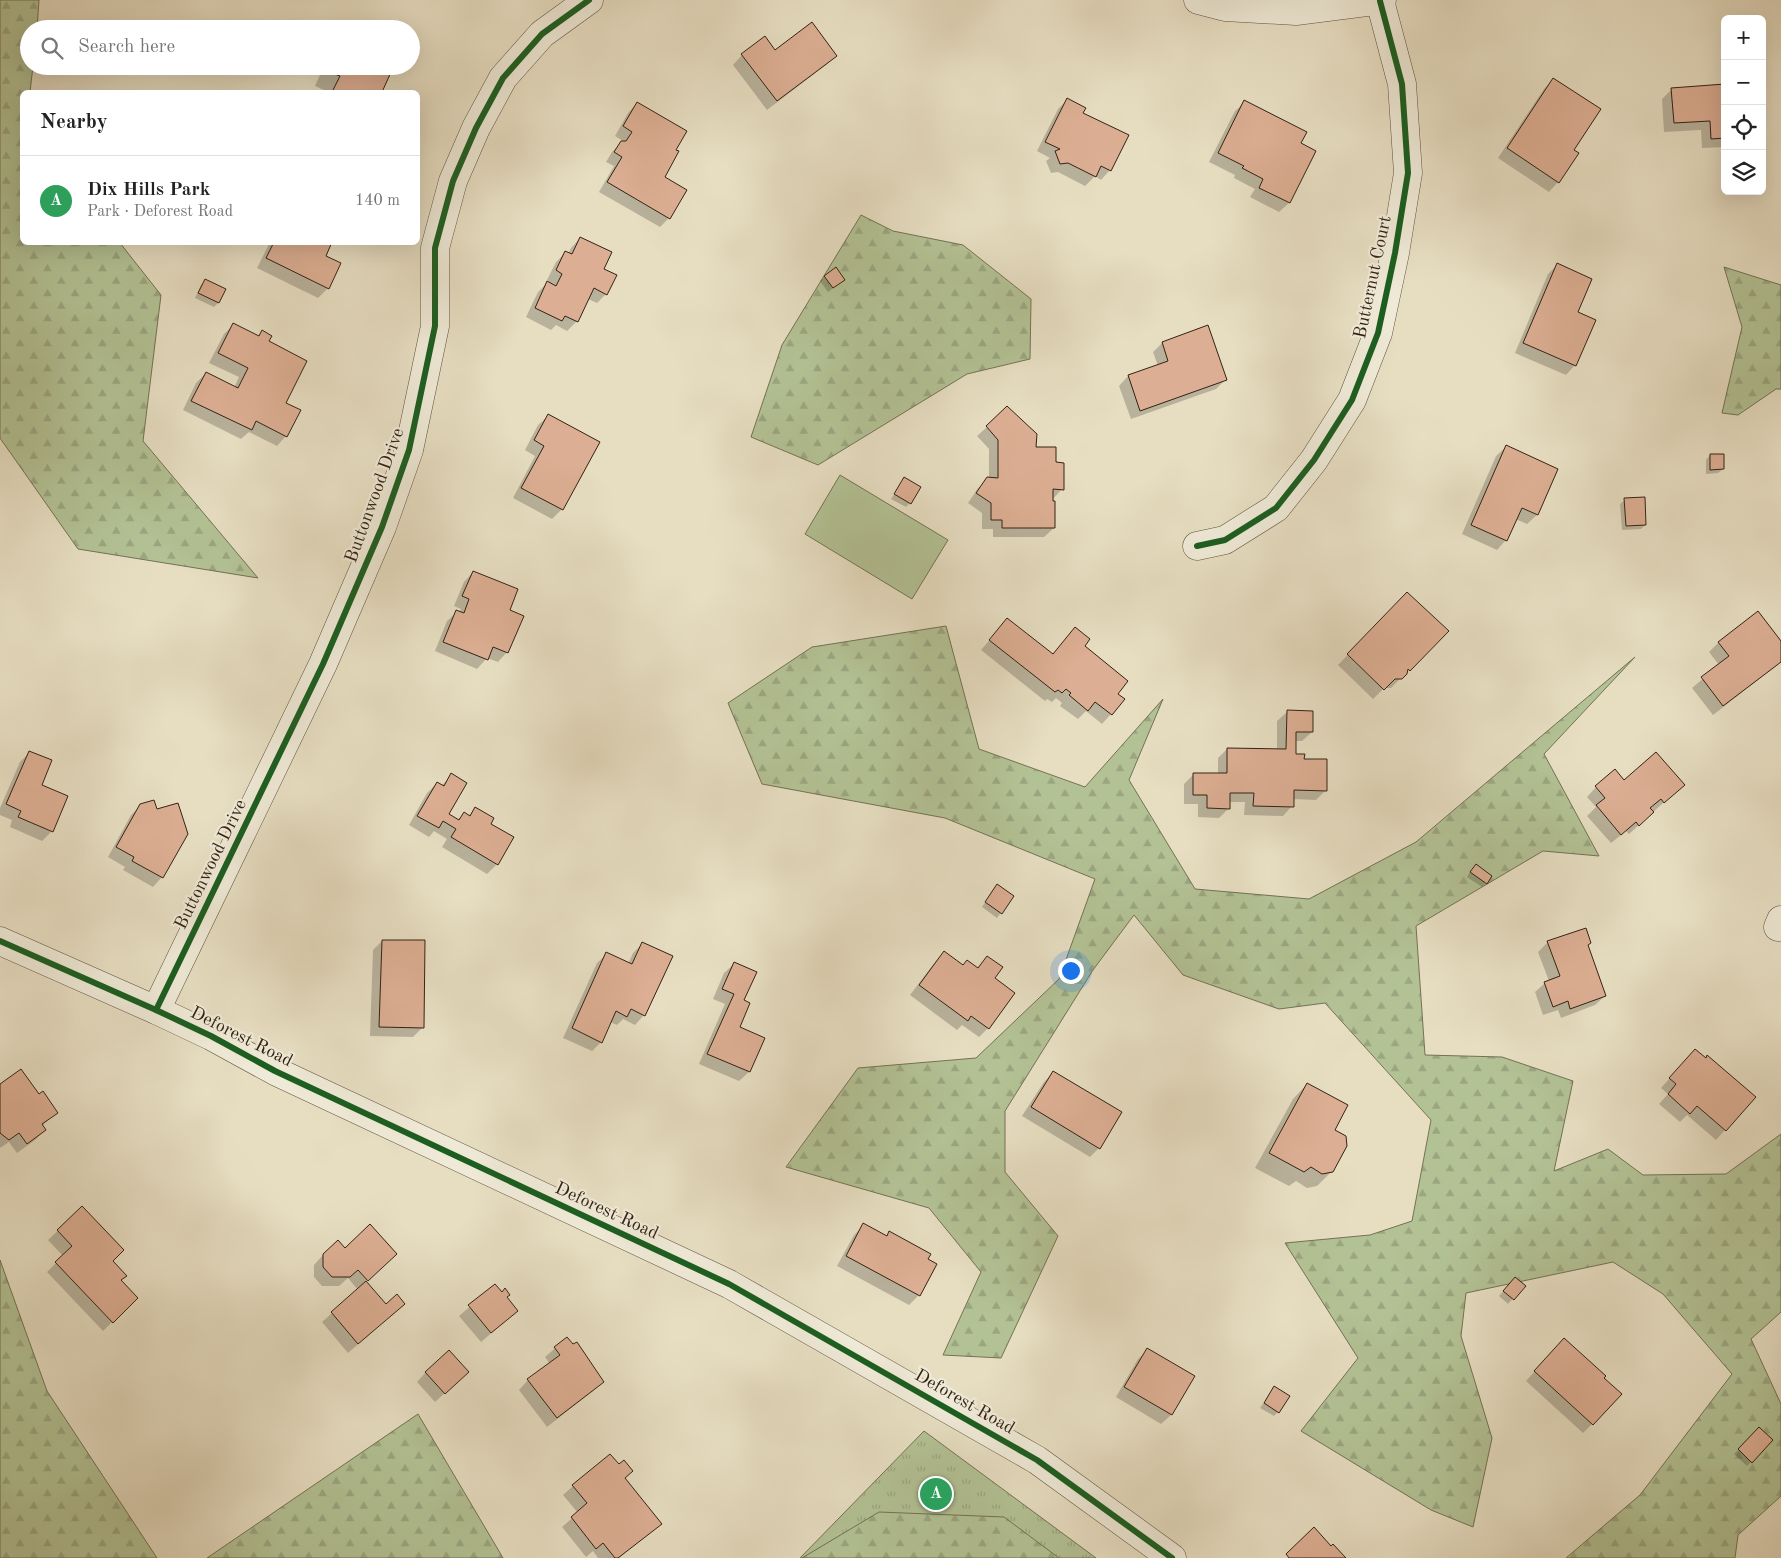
<!DOCTYPE html>
<html lang="en">
<head>
<meta charset="utf-8">
<style>
  :root { --surface:#fff; --page:#f6f6f6; --text:#222; --muted:#767676; --line:#e0e0e0; --accent:#d93025 }
  body { margin:0; font-family:"Old Standard TT",serif; background:var(--page); color:var(--text) }
  .controls { position:absolute; right:15px; top:15px; display:grid; overflow:hidden; border-radius:8px; box-shadow:0 5px 20px #0002 }
  .controls button { width:45px; height:45px; display:grid; place-items:center; padding:0; border:0; border-bottom:1px solid var(--line); background:var(--surface); color:var(--text); font:25px sans-serif }
  .you { position:absolute; left:1070px; top:970px; width:18px; height:18px; margin:-12px; border:4px solid #fff; border-radius:50%; background:#1a73e8; box-shadow:0 0 0 8px #1a73e833 }
  .badge { display:grid; place-items:center; width:32px; height:32px; border-radius:50%; background:var(--accent); color:#fff; font-size:16px; font-weight:700 }
  .pin { position:absolute; translate:-50% -50%; border:2px solid #fff; box-shadow:0 1px 5px #0006 }
  .list { margin:0; padding:0; list-style:none }
  h2 { display:flex; justify-content:space-between; align-items:center; height:65px; margin:0; padding:0 20px; font-size:21px }
  h2 small { font-size:16px; font-weight:400; color:var(--muted) }
  .list li { display:grid; grid-template-columns:32px 1fr auto; gap:15px; align-items:center; box-sizing:border-box; height:90px; padding:0 20px; border-top:1px solid var(--line) }
  .list b { display:block; font-size:19px; white-space:nowrap }
  .list p { margin:0; font-size:16px; white-space:nowrap; color:var(--muted) }
  .list em { font-size:16px; font-style:normal; color:var(--muted) }
  .icon { flex:none; width:28px; height:28px; fill:none; stroke:currentColor; stroke-width:2; stroke-linecap:round; stroke-linejoin:round }
  .map { position:relative; flex:none; width:1781px; height:1558px; overflow:hidden }
  .search { position:absolute; background:var(--surface); box-shadow:0 5px 20px #0002; left:20px; top:20px; width:400px; height:55px; display:flex; align-items:center; gap:12px; box-sizing:border-box; padding:0 18px; border-radius:28px; color:var(--muted); font-size:19px }
  .panel { position:absolute; background:var(--surface); box-shadow:0 5px 20px #0002; left:20px; top:90px; width:400px; height:155px; border-radius:8px }
  .map>svg:first-child { display:block }
</style>
</head>
<body>
<div class="map">
<svg width="1781" height="1558" viewBox="0 0 1781 1558">
  <defs>
    <pattern id="grass-tufts" width="24" height="20" patternUnits="userSpaceOnUse" patternTransform="scale(1.25)"><rect width="24" height="20" fill="#b3c295"/><path d="M3 7l-1-3M5 7V3M7 7l1-3M15 17l-1-3M17 17v-4M19 17l1-3" fill="none" stroke="#9aa680"/></pattern>
    <pattern id="forest-firs" width="22" height="20" patternUnits="userSpaceOnUse" patternTransform="scale(1.25)"><rect width="22" height="20" fill="#b3c295"/><path d="M5 1l3.5 6h-7zM16 11l3.5 6h-7z" fill="#9aa680"/></pattern>
  </defs>
  <rect width="100%" height="100%" fill="#e7dec2"/>
  <filter id="stains"><feTurbulence type="fractalNoise" baseFrequency=".004" numOctaves="4"/><feColorMatrix values="0 0 0 0 .2 0 0 0 0 .09 0 0 0 0 .02 0 0 0 .5 -.17"/></filter>
  <radialGradient id="worn" r=".72"><stop offset=".6" stop-color="#630" stop-opacity="0"/><stop offset="1" stop-color="#630" stop-opacity=".3"/></radialGradient>
  <path fill="url(#grass-tufts)" stroke="#737254" d="M924 1431 1096 1558H800Z"/>
  <g fill="url(#forest-firs)" stroke="#737254">
    <path d="M0 0H39L37 29H29V66H33L30 92H22V242L120 243 161 295 143 441 258 578 78 549 0 438Z"/>
    <path d="M861 215 893 231 963 245 1031 299 1030 359 967 374 818 465 751 437 782 345Z"/>
    <path d="M1724 267 1781 285V389H1776L1738 415 1722 413 1742 327Z"/>
    <path d="M946 626 979 749 1085 787 1163 699 1129 780 1195 889 1309 899 1416 842 1635 657 1544 754 1599 856 1543 851 1416 926 1425 1055 1502 1057 1573 1081 1554 1171 1608 1149 1643 1175 1726 1174 1781 1134V1312L1751 1339 1781 1404V1496L1738 1535 1735 1558H1566L1640 1495 1732 1374 1663 1294 1613 1262 1466 1293 1461 1336 1492 1438 1473 1527 1431 1510 1301 1431 1358 1358 1285 1243 1370 1235 1412 1221 1431 1120 1325 1003 1279 1009 1183 975 1134 915 1093 970 1005 1111V1172L1058 1236 1001 1358 943 1355 981 1272 929 1208 786 1167 858 1068 976 1058 1059 979 1095 879 945 818 762 784 728 703 812 647Z"/>
    <path d="M0 1260 47 1391 157 1558H0Z"/>
    <path d="M418 1414 503 1558H207Z"/>
    <path d="M879 1512 1004 1517 1059 1558H802Z"/>
  </g>
  <path fill="#b3c295" stroke="#737254" d="M840 475 948 540 912 599 805 534Z"/>
  <g fill="#0003">
    <path d="M775 52 836 56 826 65 767 110 733 65 742 55Z"/>
    <path d="M324 66H381L390 70 380 92H325L326 91 315 86Z"/>
    <path d="M1554 79 1572 150 1558 182 1549 192 1498 158 1544 89Z"/>
    <path d="M1725 85V147L1702 148 1701 130 1664 132 1662 99 1672 89Z"/>
    <path d="M1067 100 1081 113 1110 170 1101 180 1095 176 1085 186 1058 172 1051 173 1046 161 1050 158 1037 151 1058 109Z"/>
    <path d="M1245 102 1299 144 1315 151 1289 203 1279 212 1250 197 1255 189 1234 178 1235 175 1209 162 1235 111Z"/>
    <path d="M637 103 674 150 663 177 669 218 660 227 599 192 614 166 606 162 612 152 623 141 615 136 628 113Z"/>
    <path d="M580 238 603 269 606 294 597 303 588 299 577 321 567 331 556 325 551 330 526 317 538 292 549 281 547 280 556 262 565 253 568 254 571 248Z"/>
    <path d="M270 242H334L328 248 324 256 328 288 318 298 257 268Z"/>
    <path d="M1557 265 1576 313 1575 365 1566 375 1515 353 1548 274Z"/>
    <path d="M825 277 844 280 828 292 820 281Z"/>
    <path d="M205 281 218 303 214 307 195 298 201 285Z"/>
    <path d="M233 325 257 337 262 332 267 342 285 404 286 436 277 446 249 432 241 439 183 410 196 383 206 373 234 388 239 377 209 363 224 334Z"/>
    <path d="M1162 343 1226 379 1216 389 1131 419 1119 386 1128 376 1158 366 1153 352Z"/>
    <path d="M548 416 562 509 552 519 513 498 535 456 525 450 538 425Z"/>
    <path d="M987 427 1035 448 1062 489 1053 499 1054 528 1044 537H993V529H982V513L968 503 978 488 989 479V449L977 436Z"/>
    <path d="M1506 447 1557 469 1537 515 1527 524 1515 519 1506 540 1497 550 1462 534 1496 456Z"/>
    <path d="M1710 455 1723 469 1718 473 1706 474V460Z"/>
    <path d="M904 479 910 503 906 507 891 499Z"/>
    <path d="M1625 500 1645 525 1641 529 1622 530 1620 504Z"/>
    <path d="M473 572 508 610 507 652 498 662 487 658 477 669 435 651 447 621 457 612 459 613 461 609 454 606 464 582Z"/>
    <path d="M1407 593 1447 631 1391 688H1384L1373 699 1338 665Z"/>
    <path d="M1758 613 1781 643V662L1713 715 1692 688 1719 665 1709 652 1718 643Z"/>
    <path d="M1007 620 1052 655 1075 628 1083 646 1116 694 1111 714 1102 724 1086 711 1078 719 1060 706 1062 703 1056 698 1052 702 1047 699 1045 701 981 650Z"/>
    <path d="M1287 712 1312 732 1302 741H1294V755L1326 790 1316 800 1292 799V806L1283 816 1244 815 1245 802H1229V808L1219 818 1198 817V804H1184V784L1194 774 1218 775V758L1227 749 1277 750V721Z"/>
    <path d="M30 752 40 786 52 831 42 841 10 827 12 820 0 815V808L20 762Z"/>
    <path d="M452 775 447 814 457 820 464 814 468 816 476 809 489 825 497 864 487 874 442 847 447 839 434 831 429 837 409 825 427 793 437 783 441 786Z"/>
    <path d="M1624 782 1673 794 1629 834 1626 831 1611 843 1587 816 1596 807 1587 797 1596 787Z"/>
    <path d="M141 805 162 877 153 887 123 870 125 867 108 857 131 815Z"/>
    <path d="M1471 870 1486 883 1482 887 1467 877Z"/>
    <path d="M993 890 1013 896 997 918 982 907Z"/>
    <path d="M382 941 423 1027 413 1037 370 1036 373 950Z"/>
    <path d="M1548 942 1587 946 1605 996 1595 1005 1561 1018 1558 1010 1543 1015 1535 992 1545 983 1549 981 1538 952Z"/>
    <path d="M643 943 644 1015 635 1025 623 1019 617 1025 610 1022 601 1042 592 1051 563 1038 597 963 607 954 628 964 633 953Z"/>
    <path d="M944 952 962 966 977 968 987 957 993 978 988 1028 979 1037 962 1025 957 1030 910 995 935 962Z"/>
    <path d="M734 964 743 1001 738 1028 763 1039 749 1072 739 1081 699 1064 725 1004 713 999 724 973Z"/>
    <path d="M1695 1050 1705 1059 1707 1057 1725 1130 1716 1140 1687 1115 1680 1122 1659 1104 1668 1094 1661 1088Z"/>
    <path d="M1053 1073 1099 1148 1090 1157 1022 1116 1044 1082Z"/>
    <path d="M1307 1084 1333 1130 1332 1171 1317 1186 1307 1188 1296 1181 1289 1186 1255 1168 1293 1099Z"/>
    <path d="M0 1086 39 1096 56 1113 42 1126 45 1130 35 1140 17 1153 9 1142 0 1148Z"/>
    <path d="M82 1208 111 1261 125 1276 120 1281 137 1298 103 1331 47 1272 63 1256 48 1240Z"/>
    <path d="M864 1225 886 1237 889 1233 926 1259 919 1295 909 1305 837 1266 854 1235Z"/>
    <path d="M345 1249 386 1263 365 1282 394 1313 348 1353 322 1322 358 1290 348 1278 339 1286H322L314 1277V1265L323 1255Z"/>
    <path d="M1510 1283 1524 1286 1508 1304 1499 1296Z"/>
    <path d="M495 1285 517 1311 481 1342 459 1316Z"/>
    <path d="M567 1338 603 1382 593 1391 547 1427 519 1390 528 1380 550 1364 545 1357Z"/>
    <path d="M1555 1349 1592 1424 1583 1433 1526 1381Z"/>
    <path d="M1148 1350 1193 1376 1171 1415 1161 1424 1116 1397 1138 1359Z"/>
    <path d="M426 1372 458 1381 435 1402 417 1382Z"/>
    <path d="M1274 1388 1278 1412 1274 1416 1260 1408Z"/>
    <path d="M1759 1429 1771 1440 1747 1466 1734 1454Z"/>
    <path d="M624 1478 660 1524 619 1558H598L593 1551 586 1557 562 1527 578 1513 563 1495 573 1486Z"/>
  </g>
  <g fill="#dcae93" stroke="#332213">
    <path d="M812 22 837 56 777 101 741 54 765 36 775 50Z"/>
    <path d="M331 66H384L392 70 382 92H332L340 76 329 72Z"/>
    <path d="M1553 78 1601 109 1574 150 1579 153 1559 183 1507 148Z"/>
    <path d="M1725 84V138L1711 139 1710 121 1674 123 1671 88Z"/>
    <path d="M1067 98 1086 108 1083 113 1129 135 1111 171 1101 166 1096 177 1068 163 1060 164 1055 151 1060 149 1045 142Z"/>
    <path d="M1244 100 1307 132 1301 143 1316 151 1290 203 1259 188 1263 179 1242 168 1244 166 1218 153Z"/>
    <path d="M637 102 687 131 676 150 679 151 665 177 687 190 670 219 607 182 622 157 614 152 621 141H626L632 132 623 126Z"/>
    <path d="M580 237 612 252 604 269 617 275 607 295 594 288 578 322 565 316 562 321 535 308 547 281 556 286 562 274 556 270 565 251 572 254Z"/>
    <path d="M274 242H332L326 256 341 263 329 289 266 258Z"/>
    <path d="M1557 263 1592 279 1578 312 1596 320 1576 366 1523 343Z"/>
    <path d="M836 267 845 280 833 288 824 276Z"/>
    <path d="M205 279 226 289 219 303 198 293Z"/>
    <path d="M233 323 259 336 262 330 272 336 269 341 307 361 286 403 301 410 287 437 256 421 252 430 191 401 206 372 238 388 248 368 218 353Z"/>
    <path d="M1208 325 1227 380 1140 411 1128 375 1168 361 1162 342Z"/>
    <path d="M1007 406 1037 434 1036 447H1056V462L1064 463V490L1053 489V501H1055V528H1002V520H991V503L976 493 987 477 998 478V440L986 426Z"/>
    <path d="M548 414 600 442 563 510 521 488 544 446 534 440Z"/>
    <path d="M1506 445 1558 469 1538 515 1522 508 1507 541 1471 525Z"/>
    <path d="M1710 454H1724V469L1710 470Z"/>
    <path d="M904 477 921 487 911 504 894 494Z"/>
    <path d="M1645 497 1646 525 1626 526 1624 498Z"/>
    <path d="M473 571 518 589 510 610 524 616 508 653 493 647 488 660 443 642 456 610 464 613 469 599 462 596Z"/>
    <path d="M1407 592 1449 631 1410 671 1408 669 1407 674 1402 679H1395L1384 690 1347 654Z"/>
    <path d="M1758 611 1781 641V662L1723 706 1701 677 1729 656 1718 642Z"/>
    <path d="M1007 618 1053 654 1075 627 1090 639 1085 646 1128 681 1118 694 1125 699 1112 715 1095 702 1088 711 1069 695 1071 693 1066 689 1062 693 1058 690 1055 692 989 640Z"/>
    <path d="M1287 710 1313 711V732H1296V754H1305L1304 759H1327V791L1294 790V807L1253 806 1254 793H1230V809L1207 808V795H1193V773H1227V748L1286 749Z"/>
    <path d="M29 751 52 760 42 785 68 796 53 832 18 817 21 811 6 804Z"/>
    <path d="M1656 752 1685 785 1664 803 1661 799 1650 808 1654 812 1639 826 1636 822 1621 835 1596 805 1605 798 1595 786 1615 769 1624 780Z"/>
    <path d="M451 773 467 783 449 814 459 820 464 812 470 816 475 807 494 818 491 824 514 837 498 865 451 837 456 829 443 821 439 828 417 816 437 782 444 786Z"/>
    <path d="M154 800 157 809 178 803 188 834 163 878 132 861 134 857 116 847 140 804Z"/>
    <path d="M1476 864 1492 876 1487 884 1470 872Z"/>
    <path d="M997 884 1014 896 1002 914 985 902Z"/>
    <path d="M1586 928 1591 943 1588 945 1606 996 1570 1009 1568 1001 1553 1007 1544 982 1560 976 1547 941Z"/>
    <path d="M382 940H425L424 1028 379 1027Z"/>
    <path d="M642 942 673 956 645 1016 631 1009 627 1017 616 1011 602 1043 572 1028 606 952 632 964Z"/>
    <path d="M944 951 963 965 967 960 978 968 987 956 1003 967 995 978 1015 993 989 1029 971 1016 968 1021 919 985Z"/>
    <path d="M734 962 757 972 744 1000 750 1003 740 1027 765 1038 750 1072 707 1054 734 994 722 989Z"/>
    <path d="M1695 1049 1706 1058 1707 1055 1756 1097 1726 1131 1697 1106 1690 1114 1668 1094 1676 1084 1669 1078Z"/>
    <path d="M21 1069 39 1094 43 1091 58 1113 42 1124 46 1130 27 1144 19 1133 9 1140 0 1133V1084Z"/>
    <path d="M1053 1071 1122 1112 1100 1149 1031 1107Z"/>
    <path d="M1307 1083 1348 1105 1335 1130 1346 1136 1347 1146 1333 1172 1322 1174 1311 1167 1304 1172 1269 1153Z"/>
    <path d="M82 1206 124 1250 113 1261 127 1276 121 1280 138 1298 113 1323 55 1262 72 1246 57 1230Z"/>
    <path d="M863 1223 887 1236 889 1231 931 1254 928 1259 937 1264 920 1296 846 1256Z"/>
    <path d="M370 1224 397 1254 368 1281 358 1270 350 1277H332L323 1267V1254L338 1240 345 1248Z"/>
    <path d="M1515 1277 1526 1286 1514 1300 1503 1291Z"/>
    <path d="M366 1281 386 1304 397 1294 405 1304 358 1344 331 1312Z"/>
    <path d="M495 1284 502 1292 505 1288 510 1295 507 1297 518 1311 491 1333 468 1305Z"/>
    <path d="M567 1337 573 1344 577 1342 604 1382 557 1418 527 1379 560 1355 554 1347Z"/>
    <path d="M1564 1338 1606 1376 1604 1378 1622 1394 1593 1425 1534 1371Z"/>
    <path d="M1147 1348 1195 1376 1172 1415 1124 1387Z"/>
    <path d="M449 1350 469 1372 445 1394 425 1372Z"/>
    <path d="M1274 1386 1290 1396 1279 1413 1264 1403Z"/>
    <path d="M1759 1427 1773 1440 1752 1463 1738 1449Z"/>
    <path d="M610 1454 619 1464 624 1460 633 1471 625 1478 662 1524 618 1558H615L603 1543 596 1549 571 1517 587 1503 572 1485Z"/>
    <path d="M1314 1527 1331 1546 1333 1544 1346 1558H1289L1286 1554Z"/>
  </g>
  <g fill="none" stroke-linecap="round" stroke-linejoin="round">
    <defs>
      <g id="minor">
        <path d="M1198 0 1225 7 1296 11 1382 0"/>
        <path d="M1197 546 1225 540 1276 508 1314 460 1352 400 1378 333 1395 253 1408 173 1402 84 1380 1"/>
        <path d="M1778 927 1781 920"/>
        <path d="M0 941 156 1010 211 1036 275 1071 729 1284 1037 1460 1172 1558"/>
        <path d="M156 1010 323 664 382 527 409 450 435 326V248L453 181 476 128 503 78 542 34 589 0"/>
      </g>
    </defs>
    <use href="#minor" stroke="#60513f" stroke-width="29"/>
    <use href="#minor" stroke="#efead7" stroke-width="28"/>
    <defs>
      <g id="cycleway">
        <path d="M1197 546 1225 540 1276 508 1314 460 1352 400 1378 333 1395 253 1408 173 1402 84 1380 1"/>
        <path d="M0 941 156 1010 211 1036 275 1071 729 1284 1037 1460 1172 1558"/>
        <path d="M156 1010 323 664 382 527 409 450 435 326V248L453 181 476 128 503 78 542 34 589 0"/>
      </g>
    </defs>
    <use href="#cycleway" stroke="#efead7" stroke-width="9"/>
    <use href="#cycleway" stroke="#1b5e20" stroke-width="6"/>
  </g>
  <g text-anchor="middle" stroke-width="4.5" stroke-linejoin="round" paint-order="stroke">
    <g font-size="18" fill="#332213" stroke="#efead7">
      <text transform="translate(1372 277) rotate(-78)" y="6">Butternut Court</text>
      <text transform="translate(374 495) rotate(-70)" y="6">Buttonwood Drive</text>
      <text transform="translate(210 864) rotate(-64)" y="6">Buttonwood Drive</text>
      <text transform="translate(242 1036) rotate(27)" y="6">Deforest Road</text>
      <text transform="translate(607 1210) rotate(25)" y="6">Deforest Road</text>
      <text transform="translate(965 1401) rotate(30)" y="6">Deforest Road</text>
    </g>
  </g>
  <rect width="100%" height="100%" filter="url(#stains)"/>
  <rect width="100%" height="100%" fill="url(#worn)"/>
</svg>
<div class="controls">
<button>+</button>
<button>−</button>
<button><svg class="icon" aria-label="locate" viewBox="0 0 24 24"><circle cx="12" cy="12" r="6"/><path d="M12 2v4M12 18v4M2 12h4M18 12h4"/></svg></button>
<button><svg class="icon" aria-label="layers" viewBox="0 0 24 24"><path d="M12 4l9 5-9 5-9-5zM3 14l9 5 9-5"/></svg></button>
</div>
<div class="you"></div>
<div class="pin badge" style="left:936px;top:1494px;background:#2e9e5b">A</div>
<div class="search"><svg class="icon" aria-label="search" viewBox="0 0 24 24"><circle cx="10" cy="10" r="6"/><path d="M15 15l6 6"/></svg>Search here</div>
<section class="panel">
<h2>Nearby<small></small></h2>
<ul class="list">
<li><span class="badge" style="background:#2e9e5b">A</span><div><b>Dix Hills Park</b><p>Park · Deforest Road</p></div><em>140 m</em></li>
</ul>
</section>
</div>
</body>
</html>
